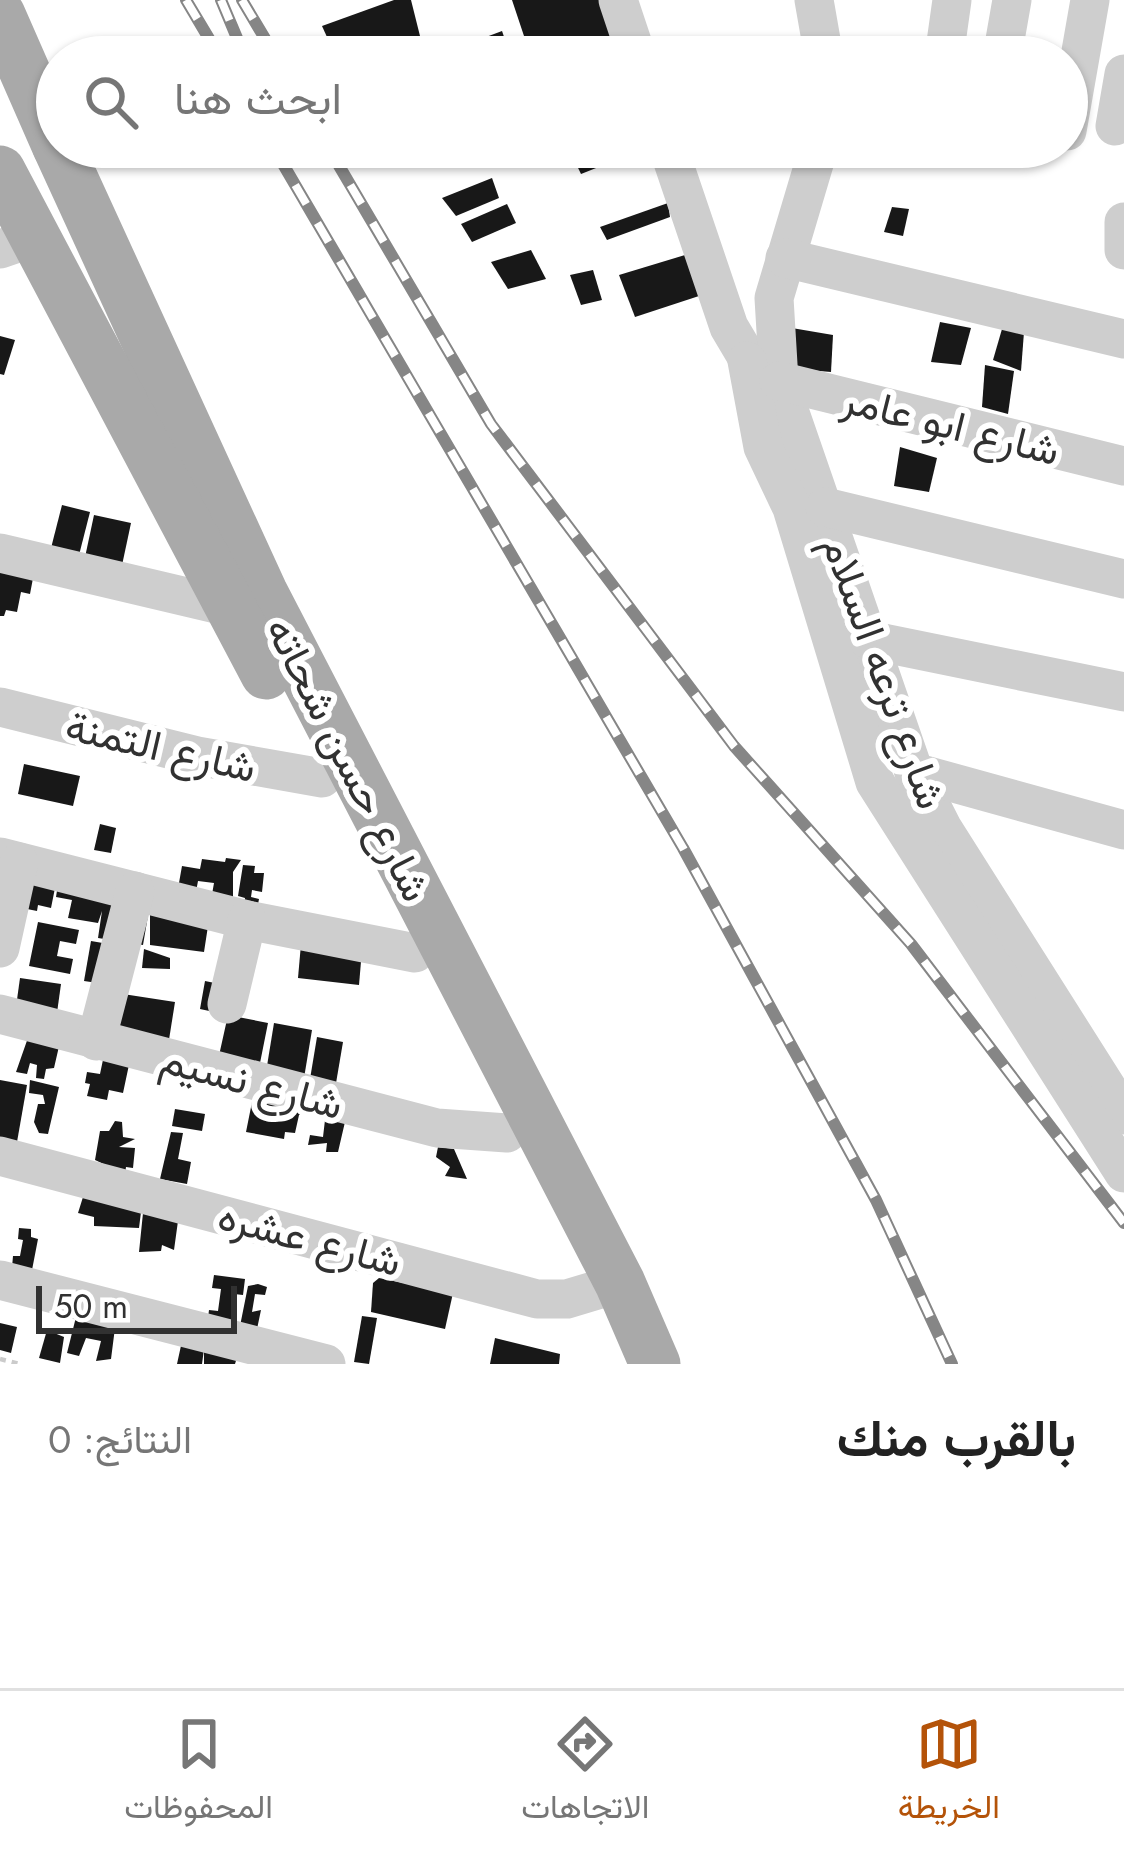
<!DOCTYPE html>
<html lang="ar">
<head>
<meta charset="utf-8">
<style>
  :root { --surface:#fff; --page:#f2f2f2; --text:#222; --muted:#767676; --line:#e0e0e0; --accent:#b45309 }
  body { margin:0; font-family:Jost,Vazirmatn,sans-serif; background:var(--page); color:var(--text); direction:rtl }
  .scale { position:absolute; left:36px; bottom:30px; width:201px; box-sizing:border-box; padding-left:12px; border:6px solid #313131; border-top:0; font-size:33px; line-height:42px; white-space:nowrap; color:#313131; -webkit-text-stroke:9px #fff; paint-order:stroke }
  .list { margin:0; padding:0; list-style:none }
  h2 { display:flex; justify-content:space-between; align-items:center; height:156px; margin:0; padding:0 48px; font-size:51px }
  h2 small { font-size:39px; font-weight:400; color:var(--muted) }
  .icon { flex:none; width:66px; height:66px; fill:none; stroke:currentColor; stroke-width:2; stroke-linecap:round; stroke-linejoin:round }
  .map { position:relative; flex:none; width:1124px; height:1364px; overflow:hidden; direction:ltr }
  .search { position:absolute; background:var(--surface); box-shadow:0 3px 9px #0004; left:36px; right:36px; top:36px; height:132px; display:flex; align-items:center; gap:30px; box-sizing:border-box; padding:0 42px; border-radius:66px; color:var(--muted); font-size:45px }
  .sheet { height:324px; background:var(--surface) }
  nav { display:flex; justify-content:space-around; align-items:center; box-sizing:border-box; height:168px; border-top:3px solid var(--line); background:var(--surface); font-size:33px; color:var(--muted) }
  nav a { display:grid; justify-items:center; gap:6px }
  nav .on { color:var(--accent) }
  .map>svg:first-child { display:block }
</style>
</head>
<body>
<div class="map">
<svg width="1124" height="1364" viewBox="0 0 1124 1364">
  <rect width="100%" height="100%" fill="#fff"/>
  <g fill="#181818">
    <path d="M394 0H411L421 40 374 57H336L322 26Z"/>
    <path d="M512 0H602L622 57H531Z"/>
    <path d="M502 31 510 54 434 57H433Z"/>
    <path d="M568 147H649L581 174Z"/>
    <path d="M492 178 499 198 456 216 442 198Z"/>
    <path d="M668 203 670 217 607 240 600 227Z"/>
    <path d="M507 204 516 223 472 242 461 224Z"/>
    <path d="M892 207 909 209 903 236 884 232Z"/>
    <path d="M531 250 546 279 508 289 491 262Z"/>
    <path d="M685 255 699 296 635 317 619 275Z"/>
    <path d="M593 270 602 300 581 305 570 275Z"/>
    <path d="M940 322 971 328 961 365 931 362Z"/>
    <path d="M780 326 833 335 831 372 783 368Z"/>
    <path d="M1002 329 1024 332 1021 371 993 360Z"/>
    <path d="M0 336 15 340 4 375 0 374Z"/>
    <path d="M985 365 1014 371 1008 414 982 407Z"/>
    <path d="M900 447 937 458 929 492 894 486Z"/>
    <path d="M62 505 90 512 78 559 50 552Z"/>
    <path d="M94 515 131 523 121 570 84 562Z"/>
    <path d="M0 567 34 573 30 594 21 592 17 612 6 610 4 616H0Z"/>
    <path d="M24 764 80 776 73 806 18 794Z"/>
    <path d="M100 824 116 828 111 853 94 850Z"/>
    <path d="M226 858 241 860 233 872V903L211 900 214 883 198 881 195 897 177 894 182 866 200 869 202 859 225 862Z"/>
    <path d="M21 865 58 873 51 908 38 905 37 911 12 906Z"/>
    <path d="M243 865 255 866 254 873H264L262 892 252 890 251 897 259 899 256 915 243 912 245 898 238 896Z"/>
    <path d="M59 878 105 886 103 896 150 904 208 926 204 952 150 945V904L143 945 98 938 102 911 98 923 68 918 72 900 56 897Z"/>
    <path d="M38 922 79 930 76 944 60 941 57 956 73 959 70 974 29 966Z"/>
    <path d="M91 941 132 948 125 987 84 981Z"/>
    <path d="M301 944 362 950 359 985 298 978Z"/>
    <path d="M144 949 170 958V969L142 968Z"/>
    <path d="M20 978 61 984 56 1020 15 1014Z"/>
    <path d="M205 981 244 989 238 1017 268 1023 259 1068 218 1060 228 1015 200 1009Z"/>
    <path d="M123 994 175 1002 168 1046 116 1037Z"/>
    <path d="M274 1023 312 1030 304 1078 266 1072Z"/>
    <path d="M30 1032 60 1042 54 1068 46 1069 44 1079 36 1078 37 1065 30 1063 27 1074 16 1072Z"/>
    <path d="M317 1037 343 1042 335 1089 309 1085Z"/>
    <path d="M104 1055 130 1060 123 1093 109 1090 107 1100 87 1096 90 1084 85 1083 87 1072 100 1074Z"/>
    <path d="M0 1080 27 1085 17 1142 0 1139Z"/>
    <path d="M30 1080 59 1087 48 1134 39 1133 34 1122 38 1104H45L43 1095 29 1093Z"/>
    <path d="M255 1087 313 1115H299L295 1133 285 1132 284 1139 246 1132Z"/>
    <path d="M315 1102 348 1109 338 1152H326L327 1143 308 1145 310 1135 323 1137 325 1120 317 1118Z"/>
    <path d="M175 1109 205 1114 202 1131 172 1126Z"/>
    <path d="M115 1121 122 1122 123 1137 135 1139 119 1147 135 1148 133 1168 126 1167 125 1174 95 1160 100 1131H109Z"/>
    <path d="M171 1132 183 1133 178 1159 191 1162 187 1184 160 1179Z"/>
    <path d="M438 1147 454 1149 467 1179 445 1176 450 1167 436 1157Z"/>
    <path d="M83 1197 141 1212 139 1228 94 1226V1217L78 1213Z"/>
    <path d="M143 1213 178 1221 174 1250 162 1245 161 1251 139 1252Z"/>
    <path d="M19 1228 31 1229V1237L38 1239 32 1270 11 1279 13 1256H20L23 1240 18 1239Z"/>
    <path d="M214 1275 245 1279 243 1295 234 1294 235 1329 207 1325 209 1310 218 1311 221 1289 212 1288Z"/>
    <path d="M379 1278 453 1293 445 1329 371 1312 373 1283Z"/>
    <path d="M258 1284 267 1287 265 1295 255 1294 252 1312 261 1310 257 1329 240 1326 248 1286Z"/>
    <path d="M77 1313 116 1320 111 1359 96 1361 101 1341 86 1338 79 1356 67 1353Z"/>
    <path d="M362 1316 377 1318 369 1364 354 1362Z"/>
    <path d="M0 1323 17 1327 11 1353 0 1350Z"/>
    <path d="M47 1330 64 1337 60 1363 39 1358Z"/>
    <path d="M495 1338 560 1354 559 1364H490Z"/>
    <path d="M182 1341 238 1354 235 1364H204V1349L202 1364H177Z"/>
  </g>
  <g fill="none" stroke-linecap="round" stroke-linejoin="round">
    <path stroke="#cbcbcb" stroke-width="4.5" stroke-dasharray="6 6" stroke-linecap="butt" d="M0 1359 20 1364"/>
    <g stroke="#cecece" stroke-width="39">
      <path d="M618 0 637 57"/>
      <path d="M814 0 824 57"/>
      <path d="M944 57 952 0"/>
      <path d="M1002 57 1012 0"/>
      <path d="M1115 126 1124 74"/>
      <path d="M1067 131 1090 0"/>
      <path d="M668 147 729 327 761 381"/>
      <path d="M819 147 774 298 779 381 914 772 943 829 1124 1115"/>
      <path d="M1124 222V250"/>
      <path d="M0 249 35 237"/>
      <path d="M785 258 1124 339"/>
      <path d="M747 361 763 447 792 508 875 782 1124 1173"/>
      <path d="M779 381 1124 466"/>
      <path d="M825 507 1124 579"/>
      <path d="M0 553 229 607"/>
      <path d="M869 640 1124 692"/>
      <path d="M0 707 197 756 322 778"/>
      <path d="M914 772 1124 830"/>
      <path d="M0 857 247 920 415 953"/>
      <path d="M0 948 19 862"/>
      <path d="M227 1004 247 920"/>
      <path d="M0 1014 437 1128 507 1133"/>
      <path d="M96 1041 135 891"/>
      <path d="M0 1156 537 1299H567L620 1283"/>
      <path d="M0 1280 326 1364"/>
    </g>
    <g stroke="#a9a9a9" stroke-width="51">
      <path d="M0 15 57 145"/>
      <path d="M58 147 262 592 620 1283 655 1364"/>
      <path d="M0 171 266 674"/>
    </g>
    <defs>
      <g id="rail">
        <path d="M186 0 220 57"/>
        <path d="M221 0 245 57"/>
        <path d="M242 0 276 57"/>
        <path d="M273 147 683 848 876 1200 952 1364"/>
        <path d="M328 147 491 424 734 746 911 944 1124 1223"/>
      </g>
    </defs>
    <use href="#rail" stroke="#868686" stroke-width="12"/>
    <use href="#rail" stroke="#fff" stroke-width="8" stroke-dasharray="22" stroke-linecap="butt"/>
  </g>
  <g text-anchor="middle" stroke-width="12" stroke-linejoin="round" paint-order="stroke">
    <g font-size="42" fill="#313131" stroke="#fff">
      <text transform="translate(951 424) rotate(14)" y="15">شارع ابو عامر</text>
      <text transform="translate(885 672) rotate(70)" y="15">شارع ترعه السلام</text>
      <text transform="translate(161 746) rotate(13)" y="15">شارع التمنة</text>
      <text transform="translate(349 759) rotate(63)" y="15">شارع حسن شحاته</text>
      <text transform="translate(252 1081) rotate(15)" y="15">شارع نسيم</text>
      <text transform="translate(310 1238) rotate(15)" y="15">شارع عشره</text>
    </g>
  </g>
</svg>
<div class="scale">50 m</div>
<div class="search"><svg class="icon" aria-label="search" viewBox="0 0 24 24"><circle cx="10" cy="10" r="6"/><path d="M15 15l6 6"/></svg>ابحث هنا</div>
</div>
<section class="sheet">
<h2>بالقرب منك<small>النتائج: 0</small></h2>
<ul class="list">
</ul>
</section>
<nav>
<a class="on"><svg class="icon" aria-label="map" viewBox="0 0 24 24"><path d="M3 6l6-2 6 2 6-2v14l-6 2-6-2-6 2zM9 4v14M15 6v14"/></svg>الخريطة</a>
<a><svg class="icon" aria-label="directions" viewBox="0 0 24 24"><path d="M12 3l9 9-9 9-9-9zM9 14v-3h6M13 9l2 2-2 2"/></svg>الاتجاهات</a>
<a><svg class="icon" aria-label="saved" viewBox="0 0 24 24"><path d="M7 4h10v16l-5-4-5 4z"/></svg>المحفوظات</a>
</nav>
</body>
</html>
